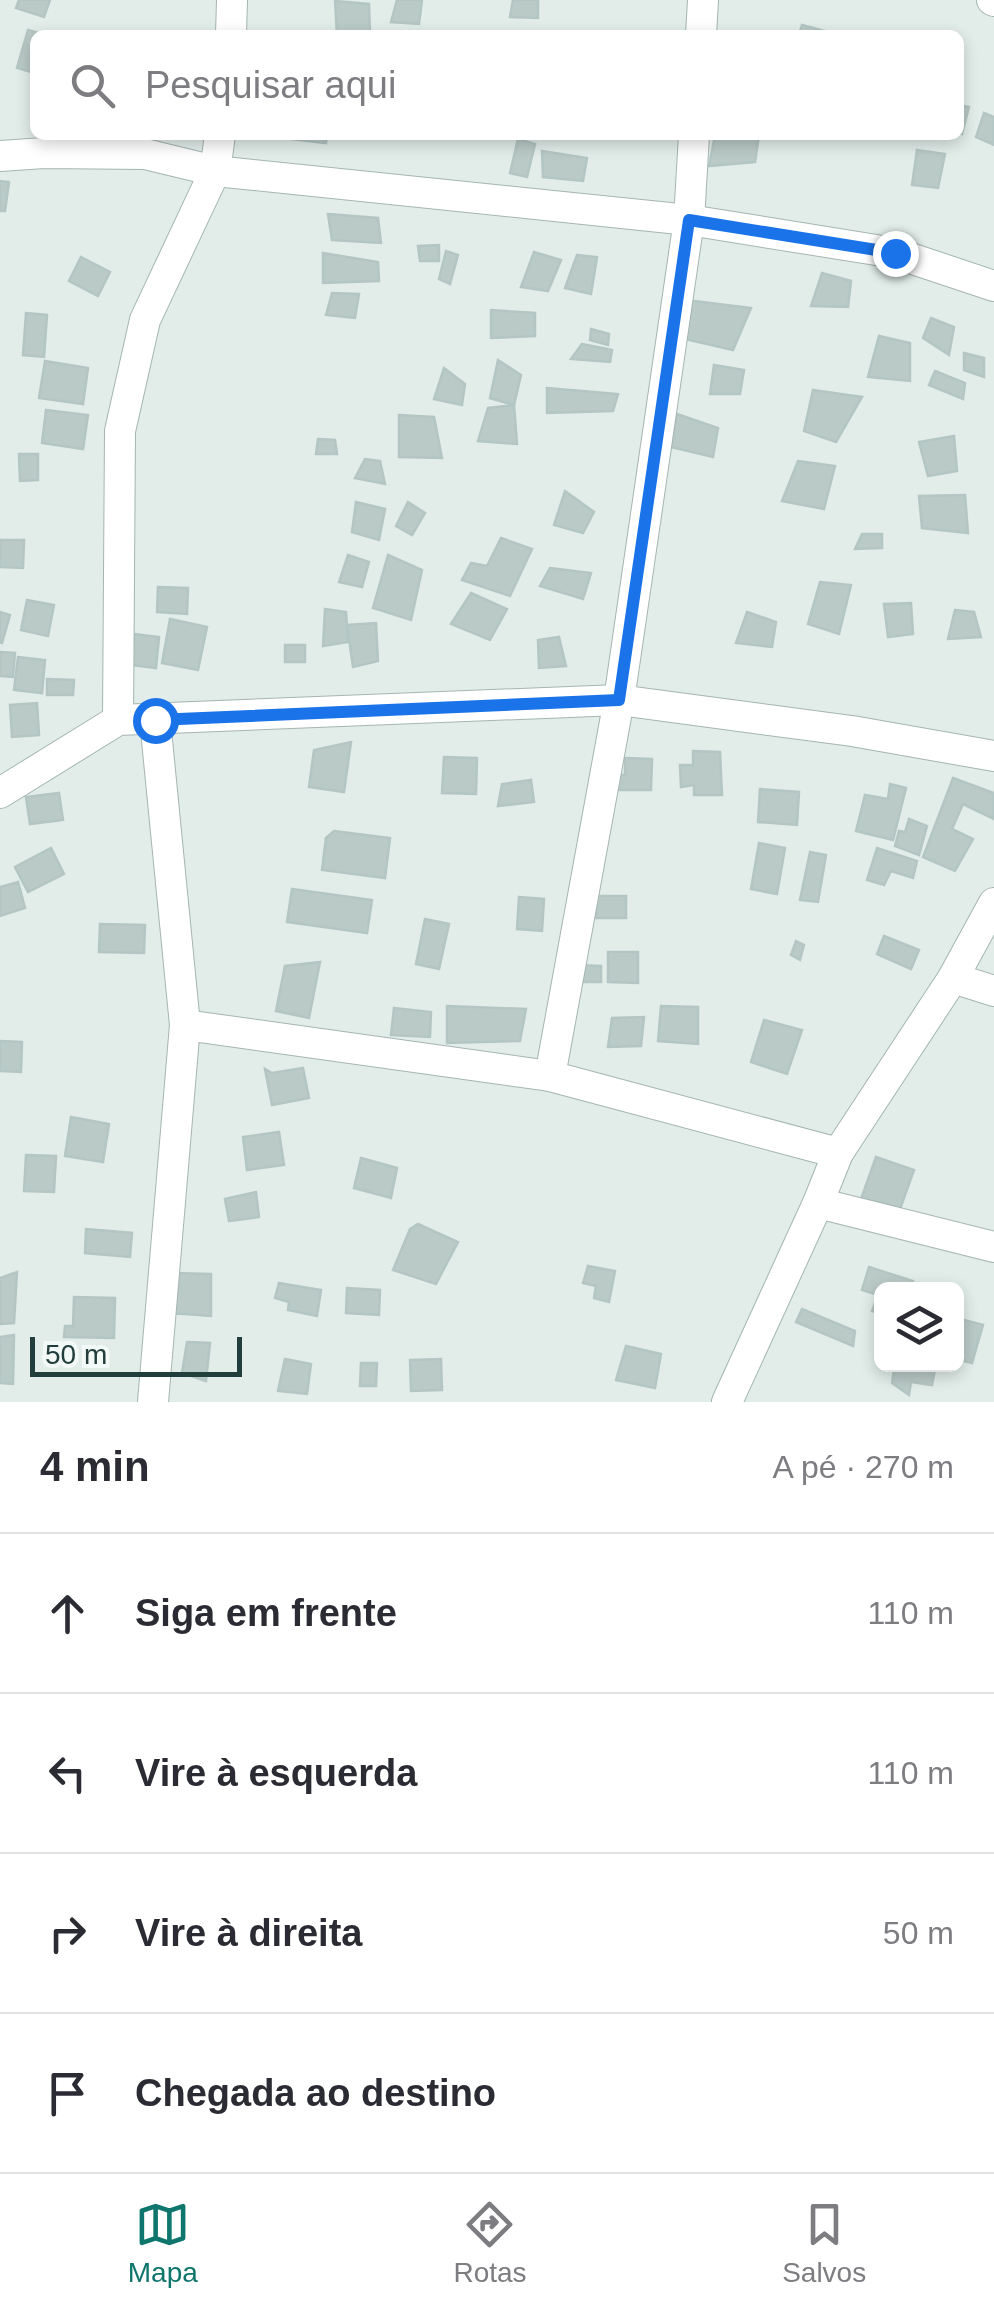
<!DOCTYPE html>
<html lang="pt">
<head>
<meta charset="utf-8">
<style>
  :root { --surface:#fff; --page:#f7f7f7; --text:#2b2b33; --muted:#7c7c81; --line:#e1e1e2; --accent:#0f766e }
  body { margin:0; font-family:Arial,sans-serif; background:var(--page); color:var(--text) }
  .controls { position:absolute; right:30px; bottom:30px; display:grid; overflow:hidden; border-radius:15px; box-shadow:0 5px 15px #0003 }
  .controls button { width:90px; height:90px; display:grid; place-items:center; padding:0; border:0; border-bottom:2px solid var(--line); background:var(--surface); color:var(--text); font:50px sans-serif }
  .scale { position:absolute; left:30px; bottom:25px; width:212px; box-sizing:border-box; padding-left:10px; border:5px solid #213e3c; border-top:0; font-size:28px; line-height:35px; white-space:nowrap; color:#213e3c; -webkit-text-stroke:8px #f3f9f7; paint-order:stroke }
  .stop { position:absolute; width:30px; height:30px; margin:-22px; border:8px solid #1a73e8; border-radius:50%; background:#fff }
  .stop.end { background:#1a73e8; border-color:#fff; box-shadow:0 2px 10px #0008 }
  .list { margin:0; padding:0; list-style:none }
  h2 { display:flex; justify-content:space-between; align-items:center; height:130px; margin:0; padding:0 40px; font-size:42px }
  h2 small { font-size:32px; font-weight:400; color:var(--muted) }
  .list li { display:grid; grid-template-columns:65px 1fr auto; gap:30px; align-items:center; box-sizing:border-box; height:160px; padding:0 40px; border-top:2px solid var(--line) }
  .list b { display:block; font-size:38px; white-space:nowrap }
  .list em { font-size:32px; font-style:normal; color:var(--muted) }
  .icon { flex:none; width:55px; height:55px; fill:none; stroke:currentColor; stroke-width:2; stroke-linecap:round; stroke-linejoin:round }
  .map { position:relative; flex:none; width:994px; height:1402px; overflow:hidden }
  .search { position:absolute; background:var(--surface); box-shadow:0 5px 15px #0003; left:30px; right:30px; top:30px; height:110px; display:flex; align-items:center; gap:25px; box-sizing:border-box; padding:0 35px; border-radius:15px; color:var(--muted); font-size:38px }
  .sheet { height:770px; background:var(--surface) }
  nav { display:flex; justify-content:space-around; align-items:center; box-sizing:border-box; height:140px; border-top:2px solid var(--line); background:var(--surface); font-size:28px; color:var(--muted) }
  nav a { display:grid; justify-items:center; gap:5px }
  nav .on { color:var(--accent) }
  .map>svg:first-child { display:block }
</style>
</head>
<body>
<div class="map">
<svg width="994" height="1402" viewBox="0 0 994 1402">
  <rect width="100%" height="100%" fill="#e2edea"/>
  <g fill="#bacac7" stroke="#b4c6c3" stroke-width="2.5">
    <path d="M19 0H50L44 17 16 8Z"/>
    <path d="M397 0H422L419 24 391 22Z"/>
    <path d="M513 0H538V18L510 17Z"/>
    <path d="M335 1 369 4 370 35H337Z"/>
    <path d="M802 25 840 35H799Z"/>
    <path d="M28 30 45 35H35V73L17 68Z"/>
    <path d="M959 105 969 107 962 134 959 133Z"/>
    <path d="M984 113 994 117V145L976 137Z"/>
    <path d="M290 135H327L326 143 290 139Z"/>
    <path d="M715 135H759L755 162 709 166Z"/>
    <path d="M518 139 535 144 527 177 510 173Z"/>
    <path d="M917 150 945 154 938 188 912 185Z"/>
    <path d="M542 151 587 158 583 181 543 177Z"/>
    <path d="M0 181 9 182 5 211H0Z"/>
    <path d="M328 214 378 218 381 243 332 240Z"/>
    <path d="M439 245V261H420L418 246Z"/>
    <path d="M446 251 458 255 450 284 439 279Z"/>
    <path d="M534 252 561 260 548 291 521 287Z"/>
    <path d="M323 253 378 262 379 281 323 283Z"/>
    <path d="M577 255 597 257 591 294 565 288Z"/>
    <path d="M81 257 110 272 98 296 69 281Z"/>
    <path d="M822 273 851 281 848 307 811 306Z"/>
    <path d="M332 293 359 294 355 318 326 315Z"/>
    <path d="M678 299 751 308 733 350 672 336Z"/>
    <path d="M491 310 535 313V336L491 338Z"/>
    <path d="M26 313 47 315 44 357 23 355Z"/>
    <path d="M931 318 954 327 949 355 923 338Z"/>
    <path d="M591 329 609 334 608 345 590 340Z"/>
    <path d="M879 336 910 343V381L868 377Z"/>
    <path d="M582 344 612 350 610 362 571 359Z"/>
    <path d="M964 353 984 358V377L964 370Z"/>
    <path d="M498 360 521 375 514 405 490 398Z"/>
    <path d="M45 361 88 368 83 404 39 398Z"/>
    <path d="M714 365 744 370 740 394H710Z"/>
    <path d="M444 368 465 384 462 405 434 399Z"/>
    <path d="M935 371 965 383 963 399 929 385Z"/>
    <path d="M547 388 618 394 613 411 547 413Z"/>
    <path d="M813 390 862 397 836 442 804 431Z"/>
    <path d="M514 405 517 444 478 441 488 408Z"/>
    <path d="M46 410 88 415 83 449 42 443Z"/>
    <path d="M677 414 718 428 713 457 671 447Z"/>
    <path d="M399 415 434 417 442 458 399 457Z"/>
    <path d="M954 436 957 471 928 476 919 442Z"/>
    <path d="M318 439 335 440 337 454H316Z"/>
    <path d="M19 454H38V480L20 481Z"/>
    <path d="M365 459 380 461 385 484 355 478Z"/>
    <path d="M798 461 835 466 824 509 782 501Z"/>
    <path d="M565 491 594 512 583 533 554 525Z"/>
    <path d="M965 495 968 533 922 528 919 496Z"/>
    <path d="M356 502 385 509 379 540 352 532Z"/>
    <path d="M408 502 425 513 412 535 396 526Z"/>
    <path d="M862 534H882V548L855 549Z"/>
    <path d="M501 538 532 549 510 596 462 580 471 563 487 566Z"/>
    <path d="M0 540H24L23 568 0 567Z"/>
    <path d="M348 555 369 562 362 587 339 582Z"/>
    <path d="M388 555 422 570 411 620 373 608Z"/>
    <path d="M550 568 591 573 583 599 540 586Z"/>
    <path d="M820 582 851 585 839 634 808 624Z"/>
    <path d="M158 587 188 588 187 614 157 612Z"/>
    <path d="M471 593 507 609 490 640 451 624Z"/>
    <path d="M27 600 54 605 48 636 21 630Z"/>
    <path d="M911 603 913 634 888 637 884 604Z"/>
    <path d="M325 609 346 612 348 642 323 646Z"/>
    <path d="M955 610 974 612 981 637 948 639Z"/>
    <path d="M0 612 10 615 2 643 0 642Z"/>
    <path d="M747 612 776 622 772 647 736 643Z"/>
    <path d="M170 619 207 627 198 670 162 663Z"/>
    <path d="M376 623 378 661 353 667 347 625Z"/>
    <path d="M134 634 159 637 156 668 131 665Z"/>
    <path d="M559 637 566 666 539 668 538 640Z"/>
    <rect x="285" y="645" width="20" height="17"/>
    <path d="M0 652 15 653 13 677 0 676Z"/>
    <path d="M18 657 45 660 42 693 14 690Z"/>
    <path d="M47 679 74 680 73 695H47Z"/>
    <path d="M37 703 39 735 12 737 10 705Z"/>
    <path d="M351 742 344 792 309 787 314 750Z"/>
    <path d="M693 751 720 752 722 795H694V785L681 787 680 765H693Z"/>
    <path d="M444 757 477 758 476 794 442 793Z"/>
    <path d="M625 758 652 759 651 790H611V775H625Z"/>
    <path d="M953 778 994 793V819L963 804 952 829 973 839 955 871 923 857Z"/>
    <path d="M531 780 534 802 498 806 502 784Z"/>
    <path d="M890 784 906 788 893 840 856 831 865 795 888 799Z"/>
    <path d="M760 789 799 792 797 825 758 822Z"/>
    <path d="M59 793 63 820 30 824 26 797Z"/>
    <path d="M909 819 927 826 919 855 895 846 899 831 905 832Z"/>
    <path d="M334 831 390 838 385 878 322 870 326 838Z"/>
    <path d="M759 843 785 848 777 894 751 889Z"/>
    <path d="M51 848 64 874 28 892 15 867Z"/>
    <path d="M877 848 917 861 913 878 891 871 884 885 867 880Z"/>
    <path d="M810 852 826 855 818 902 800 900Z"/>
    <path d="M18 882 25 908 0 916V887Z"/>
    <path d="M292 889 372 900 367 933 287 922Z"/>
    <rect x="596" y="896" width="30" height="22"/>
    <path d="M519 897 544 899 542 931 517 929Z"/>
    <path d="M425 919 449 924 439 969 416 964Z"/>
    <path d="M100 924 145 925 144 953 99 952Z"/>
    <path d="M884 936 919 950 911 969 877 954Z"/>
    <path d="M796 941 804 945 800 960 791 955Z"/>
    <path d="M608 952H638V983L608 982Z"/>
    <path d="M320 962 309 1018 276 1011 285 966Z"/>
    <path d="M576 965 601 966V982H576Z"/>
    <path d="M447 1006 526 1009 520 1041 447 1043Z"/>
    <path d="M661 1006 698 1007V1044L658 1041Z"/>
    <path d="M394 1008 431 1012 430 1037 391 1035Z"/>
    <path d="M644 1017 641 1046 608 1047 612 1018Z"/>
    <path d="M764 1020 802 1030 787 1074 751 1062Z"/>
    <path d="M0 1041 22 1042 21 1072 0 1071Z"/>
    <path d="M303 1068 309 1098 272 1105 265 1069 272 1073Z"/>
    <path d="M71 1117 109 1124 103 1162 65 1156Z"/>
    <path d="M279 1132 284 1165 247 1170 243 1137Z"/>
    <path d="M26 1155 56 1156 54 1192 24 1191Z"/>
    <path d="M876 1157 914 1170 899 1212 861 1199Z"/>
    <path d="M361 1158 397 1168 391 1198 354 1188Z"/>
    <path d="M256 1192 259 1217 229 1221 225 1199Z"/>
    <path d="M418 1224 458 1242 436 1284 393 1270 410 1229Z"/>
    <path d="M86 1229 132 1233 130 1257 85 1253Z"/>
    <path d="M588 1266 615 1271 609 1302 594 1298 596 1286 583 1283Z"/>
    <path d="M869 1267 913 1281 911 1290H882V1313L872 1311 878 1295 862 1290Z"/>
    <path d="M17 1272 14 1323 0 1324V1278Z"/>
    <path d="M172 1273 211 1274V1316L170 1313Z"/>
    <path d="M279 1283 321 1290 317 1316 288 1310 289 1302 275 1298Z"/>
    <path d="M347 1288 380 1290 379 1315 346 1313Z"/>
    <path d="M74 1297 115 1298 114 1338 64 1337 65 1326H73Z"/>
    <path d="M802 1309 855 1331 853 1346 796 1322Z"/>
    <path d="M956 1318 983 1325 972 1363 956 1359Z"/>
    <path d="M14 1335 13 1384 0 1383V1337Z"/>
    <path d="M187 1342 210 1343 206 1381 182 1373Z"/>
    <path d="M626 1346 661 1354 655 1388 616 1380Z"/>
    <path d="M285 1359 311 1364 307 1394 278 1391Z"/>
    <path d="M441 1359 442 1390 411 1391 410 1360Z"/>
    <path d="M361 1363H377L376 1386H360Z"/>
    <path d="M895 1364 935 1369 932 1385 911 1382 909 1395 892 1383Z"/>
  </g>
  <g fill="none" stroke-linecap="round" stroke-linejoin="round">
    <defs>
      <g id="street">
        <path d="M992 0 994 1"/>
        <path d="M231 35 232 0"/>
        <path d="M701 35 703 0"/>
        <path d="M0 156 44 153 145 154 215 171 689 220 895 253 994 286"/>
        <path d="M118 720 120 431 145 320 215 171 220 135"/>
        <path d="M0 793 118 720 619 700 852 731 994 756"/>
        <path d="M953 978 994 991"/>
        <path d="M185 1025 550 1076 838 1153"/>
        <path d="M550 1076 619 700 689 220 694 135"/>
        <path d="M818 1203 994 1247"/>
        <path d="M153 1402 185 1025 155 720"/>
        <path d="M727 1402 818 1203 838 1153 953 978 994 903"/>
      </g>
    </defs>
    <use href="#street" stroke="#a4b5b2" stroke-width="32"/>
    <use href="#street" stroke="#fff" stroke-width="30"/>
  </g>
  <g fill="none" stroke-linecap="round" stroke-linejoin="round">
    <path stroke="#1a73e8" stroke-width="12" d="M155 720 619 700 689 220 895 253"/>
  </g>
</svg>
<div class="controls">
<button><svg class="icon" aria-label="layers" viewBox="0 0 24 24"><path d="M12 4l9 5-9 5-9-5zM3 14l9 5 9-5"/></svg></button>
</div>
<div class="scale">50 m</div>
<div class="stop" style="left:155px;top:720px"></div>
<div class="stop end" style="left:895px;top:253px"></div>
<div class="search"><svg class="icon" aria-label="search" viewBox="0 0 24 24"><circle cx="10" cy="10" r="6"/><path d="M15 15l6 6"/></svg>Pesquisar aqui</div>
</div>
<section class="sheet">
<h2>4 min<small>A pé · 270 m</small></h2>
<ul class="list">
<li><svg class="icon" aria-label="ahead" viewBox="0 0 24 24"><path d="M12 20V5M6 11l6-6 6 6"/></svg><div><b>Siga em frente</b></div><em>110 m</em></li>
<li><svg class="icon" aria-label="left" viewBox="0 0 24 24"><path d="M17 20v-9H6M10 6l-5 5 5 5"/></svg><div><b>Vire à esquerda</b></div><em>110 m</em></li>
<li><svg class="icon" aria-label="right" viewBox="0 0 24 24"><path d="M7 20v-9h11M14 6l5 5-5 5"/></svg><div><b>Vire à direita</b></div><em>50 m</em></li>
<li><svg class="icon" aria-label="arrive" viewBox="0 0 24 24"><path d="M6 21V4h12l-3 4 3 4H6"/></svg><div><b>Chegada ao destino</b></div></li>
</ul>
</section>
<nav>
<a class="on"><svg class="icon" aria-label="map" viewBox="0 0 24 24"><path d="M3 6l6-2 6 2 6-2v14l-6 2-6-2-6 2zM9 4v14M15 6v14"/></svg>Mapa</a>
<a><svg class="icon" aria-label="directions" viewBox="0 0 24 24"><path d="M12 3l9 9-9 9-9-9zM9 14v-3h6M13 9l2 2-2 2"/></svg>Rotas</a>
<a><svg class="icon" aria-label="saved" viewBox="0 0 24 24"><path d="M7 4h10v16l-5-4-5 4z"/></svg>Salvos</a>
</nav>
</body>
</html>
